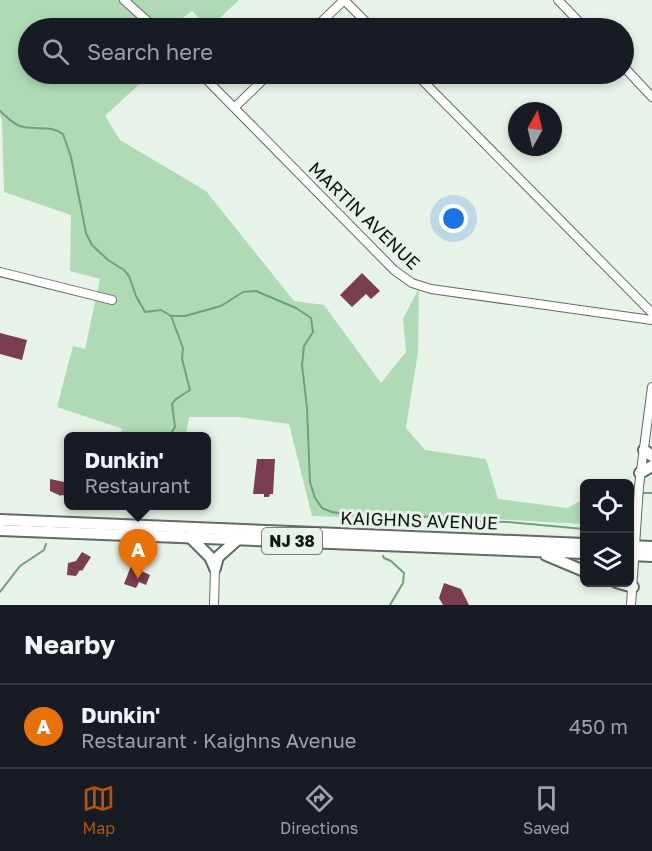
<!DOCTYPE html>
<html lang="en">
<head>
<meta charset="utf-8">
<style>
  :root { --surface:#171b24; --page:#242831; --text:#f1f3f6; --muted:#9ea1a6; --line:#363941; --accent:#b45309 }
  body { margin:0; font-family:"Golos Text",sans-serif; background:var(--page); color:var(--text) }
  .controls { position:absolute; right:18px; bottom:18px; display:grid; overflow:hidden; border-radius:9px; box-shadow:0 3px 9px #0003 }
  .controls button { width:54px; height:54px; display:grid; place-items:center; padding:0; border:0; border-bottom:2px solid var(--line); background:var(--surface); color:var(--text); font:30px sans-serif }
  .compass { position:absolute; left:508px; top:102px; width:54px; height:54px; border-radius:50%; background:var(--surface); box-shadow:0 3px 9px #0003; rotate:8deg }
  .you { position:absolute; left:454px; top:219px; width:21px; height:21px; margin:-15px; border:4px solid #fff; border-radius:50%; background:#1a73e8; box-shadow:0 0 0 9px #1a73e833 }
  .badge { display:grid; place-items:center; width:39px; height:39px; border-radius:50%; background:var(--accent); color:#fff; font-size:20px; font-weight:700 }
  .pin { position:absolute; translate:-50% -50px; filter:drop-shadow(0 2px 3px #0008) }
  .pin::after { content:''; position:absolute; top:32px; width:21px; height:18px; background:inherit; clip-path:polygon(0 0,100% 0,50% 100%) }
  .popup { position:absolute; left:64px; top:432px; width:147px; height:78px; box-sizing:border-box; display:grid; place-content:center; border-radius:9px; background:var(--surface); filter:drop-shadow(0 2px 4px #0005); font-size:20px; white-space:nowrap; color:var(--muted) }
  .popup b { font-size:22px; color:var(--text) }
  .popup::after { content:''; position:absolute; left:50%; top:100%; margin-left:-12px; border:12px solid transparent; border-top-color:var(--surface) }
  .list { margin:0; padding:0; list-style:none }
  h2 { display:flex; justify-content:space-between; align-items:center; height:78px; margin:0; padding:0 24px; font-size:26px }
  h2 small { font-size:20px; font-weight:400; color:var(--muted) }
  .list li { display:grid; grid-template-columns:39px 1fr auto; gap:18px; align-items:center; box-sizing:border-box; height:84px; padding:0 24px; border-top:2px solid var(--line) }
  .list b { display:block; font-size:22px; white-space:nowrap }
  .list p { margin:0; font-size:20px; white-space:nowrap; color:var(--muted) }
  .list em { font-size:20px; font-style:normal; color:var(--muted) }
  .icon { flex:none; width:33px; height:33px; fill:none; stroke:currentColor; stroke-width:2; stroke-linecap:round; stroke-linejoin:round }
  .map { position:relative; flex:none; width:652px; height:605px; overflow:hidden }
  .search { position:absolute; background:var(--surface); box-shadow:0 3px 9px #0003; left:18px; right:18px; top:18px; height:66px; display:flex; align-items:center; gap:15px; box-sizing:border-box; padding:0 21px; border-radius:33px; color:var(--muted); font-size:22px }
  .sheet { height:162px; background:var(--surface) }
  nav { display:flex; justify-content:space-around; align-items:center; box-sizing:border-box; height:84px; border-top:2px solid var(--line); background:var(--surface); font-size:16px; color:var(--muted) }
  nav a { display:grid; justify-items:center; gap:3px }
  nav .on { color:var(--accent) }
  .map>svg:first-child { display:block }
</style>
</head>
<body>
<div class="map">
<svg width="652" height="605" viewBox="0 0 652 605">
  <rect width="100%" height="100%" fill="#e7f3e8"/>
  <path fill="#b0dab6" d="M0 0H239L209 28 192 11 169 28H28V74H150L105 116 120 140 206 191 294 301 324 305 381 383 406 352 403 319 419 288 418 352 406 428 425 450 486 459 498 499 567 508 584 499V522L582 524 441 516 418 520 312 516 289 424 239 417H189L186 436H117L123 429 57 407 73 346 85 349 100 279 70 271 71 215 4 192 2 120 0 116Z"/>
  <g fill="none" stroke-linecap="round" stroke-linejoin="round">
    <g stroke="#6ca276" stroke-width="2">
      <path d="M0 111C7 117 15 126 24 127 38 130 51 125 63 134L71 157 86 233 92 245 108 260 124 270 129 276 136 296 145 312 161 310 171 316H185L221 306 243 292 256 291 296 308 311 318 313 332 304 346 302 365 307 408 310 482 315 498 322 508 332 512 384 520 434 516 467 521 507 522 584 529"/>
      <path d="M169 436 175 427 172 404 176 399 190 390 182 359 183 348 171 316"/>
      <path d="M630 493H652"/>
      <path d="M70 509 77 506"/>
      <path d="M383 556 384 558 391 561 404 573 403 583 390 605"/>
      <path d="M0 592 20 566 44 550 46 544"/>
    </g>
  </g>
  <g fill="#7b3e50">
    <path d="M362 273 380 291 371 299 366 294 352 307 340 295Z"/>
    <path d="M0 333 27 340 22 360 0 354Z"/>
    <path d="M257 459H275L273 494H270L269 497H264V494H253Z"/>
    <path d="M50 479 69 483V496L61 495V496L50 491Z"/>
    <path d="M82 552 91 557 82 571 80 570 76 576 67 575 68 563 76 561Z"/>
    <path d="M131 566 150 575 146 585 139 582 136 588 124 584Z"/>
    <path d="M444 583 461 589 469 605H443L439 598Z"/>
  </g>
  <g fill="none" stroke-linecap="round" stroke-linejoin="round">
    <defs>
      <g id="minor">
        <path d="M124 0 155 28"/>
        <path d="M344 0 372 28"/>
        <path d="M558 0 585 28"/>
        <path d="M315 28 344 0"/>
        <path d="M624 67 652 97"/>
        <path d="M201 74 394 270 412 283 431 289 652 320"/>
        <path d="M416 74 652 313"/>
        <path d="M235 107 269 74"/>
        <path d="M0 272 112 300"/>
        <path d="M214 605 215 568"/>
        <path d="M631 605 639 486 652 387"/>
      </g>
      <g id="highway">
        <path d="M644 450 652 456"/>
        <path d="M640 473 652 466"/>
        <path d="M0 520 584 544"/>
        <path d="M0 530 584 553"/>
        <path d="M190 537 210 557 215 568"/>
        <path d="M630 546 652 547"/>
        <path d="M546 555 584 571"/>
        <path d="M630 555 652 556"/>
        <path d="M215 568 218 557 238 539"/>
        <path d="M616 582 633 587"/>
      </g>
    </defs>
    <use href="#minor" stroke="#616b62" stroke-width="10"/>
    <use href="#highway" stroke="#616b62" stroke-width="14"/>
    <use href="#minor" stroke="#fff" stroke-width="8"/>
    <use href="#highway" stroke="#fff" stroke-width="10"/>
  </g>
  <g text-anchor="middle" stroke-width="6" stroke-linejoin="round" paint-order="stroke">
    <rect fill="#e7f3e8" stroke="#505751" stroke-width="1.5" x="262" y="528" width="60" height="26" rx="4.5"/>
    <g font-size="16" font-weight="bold" fill="#101410">
      <text x="292" y="547">NJ 38</text>
    </g>
    <g font-size="18" fill="#101410" stroke="#e7f3e8">
      <text transform="translate(364 216) rotate(44)" y="6">MARTIN AVENUE</text>
      <text transform="translate(419 521) rotate(2)" y="6">KAIGHNS AVENUE</text>
    </g>
  </g>
</svg>
<div class="controls">
<button><svg class="icon" aria-label="locate" viewBox="0 0 24 24"><circle cx="12" cy="12" r="6"/><path d="M12 2v4M12 18v4M2 12h4M18 12h4"/></svg></button>
<button><svg class="icon" aria-label="layers" viewBox="0 0 24 24"><path d="M12 4l9 5-9 5-9-5zM3 14l9 5 9-5"/></svg></button>
</div>
<svg class="compass" viewBox="-18 -18 36 36"><path d="M0-13l5 13h-10z" fill="#e53935"/><path d="M0 13l5-13h-10z" fill="#9ea1a6"/></svg>
<div class="you"></div>
<div class="pin badge" style="left:138px;top:579px;background:#e8710a">A</div>
<div class="popup"><b>Dunkin'</b>Restaurant</div>
<div class="search"><svg class="icon" aria-label="search" viewBox="0 0 24 24"><circle cx="10" cy="10" r="6"/><path d="M15 15l6 6"/></svg>Search here</div>
</div>
<section class="sheet">
<h2>Nearby<small></small></h2>
<ul class="list">
<li><span class="badge" style="background:#e8710a">A</span><div><b>Dunkin'</b><p>Restaurant · Kaighns Avenue</p></div><em>450 m</em></li>
</ul>
</section>
<nav>
<a class="on"><svg class="icon" aria-label="map" viewBox="0 0 24 24"><path d="M3 6l6-2 6 2 6-2v14l-6 2-6-2-6 2zM9 4v14M15 6v14"/></svg>Map</a>
<a><svg class="icon" aria-label="directions" viewBox="0 0 24 24"><path d="M12 3l9 9-9 9-9-9zM9 14v-3h6M13 9l2 2-2 2"/></svg>Directions</a>
<a><svg class="icon" aria-label="saved" viewBox="0 0 24 24"><path d="M7 4h10v16l-5-4-5 4z"/></svg>Saved</a>
</nav>
</body>
</html>
